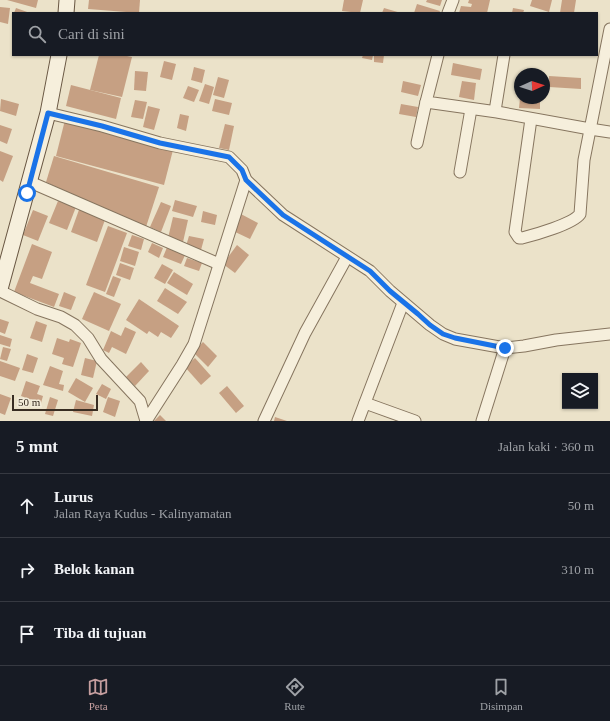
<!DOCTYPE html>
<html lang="id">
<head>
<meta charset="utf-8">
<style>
  :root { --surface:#171b24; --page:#242831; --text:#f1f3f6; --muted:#9ea1a6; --line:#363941; --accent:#c59e9f }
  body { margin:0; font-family:"Times New Roman",serif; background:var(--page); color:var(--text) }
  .controls { position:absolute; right:12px; bottom:12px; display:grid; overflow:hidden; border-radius:0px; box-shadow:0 1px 3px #0004 }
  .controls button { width:36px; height:36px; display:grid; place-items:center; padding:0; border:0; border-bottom:1px solid var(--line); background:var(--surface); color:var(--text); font:20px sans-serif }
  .compass { position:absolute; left:514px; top:68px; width:36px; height:36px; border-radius:50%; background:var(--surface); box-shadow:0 1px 3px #0004; rotate:87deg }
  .scale { position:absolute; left:12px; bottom:10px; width:86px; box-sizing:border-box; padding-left:4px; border:2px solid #382d22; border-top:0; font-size:11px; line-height:14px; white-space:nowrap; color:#382d22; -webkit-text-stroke:3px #f3ecd9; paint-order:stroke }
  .stop { position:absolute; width:12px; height:12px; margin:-9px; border:3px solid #1a73e8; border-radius:50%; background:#fff }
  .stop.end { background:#1a73e8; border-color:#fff; box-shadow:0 1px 4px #0008 }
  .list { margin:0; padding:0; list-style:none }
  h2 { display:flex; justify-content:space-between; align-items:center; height:52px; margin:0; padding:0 16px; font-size:17px }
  h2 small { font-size:13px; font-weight:400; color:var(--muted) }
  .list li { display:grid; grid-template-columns:26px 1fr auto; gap:12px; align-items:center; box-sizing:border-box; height:64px; padding:0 16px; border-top:1px solid var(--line) }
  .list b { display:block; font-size:15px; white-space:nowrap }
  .list p { margin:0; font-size:13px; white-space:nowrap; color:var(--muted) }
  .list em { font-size:13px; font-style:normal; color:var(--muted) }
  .icon { flex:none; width:22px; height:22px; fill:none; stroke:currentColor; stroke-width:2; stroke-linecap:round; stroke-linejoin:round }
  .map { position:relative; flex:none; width:610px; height:421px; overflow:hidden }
  .search { position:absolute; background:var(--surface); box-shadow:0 1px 3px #0004; left:12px; right:12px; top:12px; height:44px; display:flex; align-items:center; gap:10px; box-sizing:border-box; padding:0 14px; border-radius:0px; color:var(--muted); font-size:15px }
  .sheet { height:244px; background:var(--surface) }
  nav { display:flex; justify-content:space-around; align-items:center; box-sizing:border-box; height:56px; border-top:1px solid var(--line); background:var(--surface); font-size:11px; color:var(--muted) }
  nav a { display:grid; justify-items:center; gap:2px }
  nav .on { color:var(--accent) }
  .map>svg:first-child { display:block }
</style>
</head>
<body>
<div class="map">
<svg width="610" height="421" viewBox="0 0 610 421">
  <rect width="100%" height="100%" fill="#ebe2c9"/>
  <g fill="#c6a083">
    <path d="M7 0H38L36 8Z"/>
    <path d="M89 0H140L139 13 88 9Z"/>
    <path d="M344 0H363L360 13 342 11Z"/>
    <path d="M427 0H442L440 6 426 2Z"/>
    <path d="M469 0H490L487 13H459L461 6 471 7 472 4 468 3Z"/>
    <path d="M532 0H552L549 12 530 6Z"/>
    <path d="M562 0H576L574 13H560Z"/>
    <path d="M417 4 440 11 439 13H414Z"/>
    <path d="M0 7 10 8 8 24 0 22Z"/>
    <path d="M16 8 30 13H14Z"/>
    <path d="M384 8 401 13H382Z"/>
    <path d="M513 8 524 10 523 13H512Z"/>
    <path d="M99 55H122L132 57 122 97 90 90Z"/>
    <path d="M363 55H373L372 60 362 58Z"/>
    <path d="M374 55H384L383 63 374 62Z"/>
    <path d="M164 61 176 64 172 80 160 77Z"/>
    <path d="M453 63 482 69 480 80 451 75Z"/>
    <path d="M194 67 205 70 202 83 191 80Z"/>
    <path d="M135 71 148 72 146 91 134 90Z"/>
    <path d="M549 76 581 78V89L549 87Z"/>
    <path d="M218 77 229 80 224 98 213 95Z"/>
    <path d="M403 81 421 85 418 96 401 92Z"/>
    <path d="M462 81 476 83 474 100 459 97Z"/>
    <path d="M205 84 214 87 209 104 199 101Z"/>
    <path d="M71 85 121 98 116 119 66 106Z"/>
    <path d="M188 86 199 90 194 102 183 98Z"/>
    <path d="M520 98H540V109L519 108Z"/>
    <path d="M1 99 19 104 16 116 0 111Z"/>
    <path d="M215 99 232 103 229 115 212 111Z"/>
    <path d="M135 100 147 102 143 119 131 117Z"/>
    <path d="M401 104 418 107 416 117 399 114Z"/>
    <path d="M148 106 160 109 154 130 143 127Z"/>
    <path d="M180 114 189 116 186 131 177 128Z"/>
    <path d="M65 120 173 150 164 185 56 156Z"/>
    <path d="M225 124 234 126 229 150 219 148Z"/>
    <path d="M0 125 12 129 7 144 0 141Z"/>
    <path d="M0 151 13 156 3 182 0 180Z"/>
    <path d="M54 156 159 187 145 230 46 182Z"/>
    <path d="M175 200 197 206 193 217 172 211Z"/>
    <path d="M58 201 76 207 67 230 49 223Z"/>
    <path d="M161 202 171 206 161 232 150 227Z"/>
    <path d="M80 207 106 217 97 242 71 232Z"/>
    <path d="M33 210 48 216 38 241 23 235Z"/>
    <path d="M203 211 217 215 215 225 201 222Z"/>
    <path d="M239 213 258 223 250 239 231 230Z"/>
    <path d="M173 217 188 220 183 242 168 238Z"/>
    <path d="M108 226 127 233 105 292 86 285Z"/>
    <path d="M132 235 144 239 141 250 128 246Z"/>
    <path d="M189 236 204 239 201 250 186 246Z"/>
    <path d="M152 243 163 248 159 258 148 252Z"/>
    <path d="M32 244 52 252 42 279 33 276 30 283 59 294 54 307 14 292Z"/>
    <path d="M168 245 186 253 181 264 163 257Z"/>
    <path d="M237 245 249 255 235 273 223 264Z"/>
    <path d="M124 247 139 252 135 266 120 261Z"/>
    <path d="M187 258 202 263 199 271 184 266Z"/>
    <path d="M120 263 134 268 130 280 116 275Z"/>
    <path d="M162 264 173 270 165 284 154 278Z"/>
    <path d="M174 272 193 284 187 295 167 283Z"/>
    <path d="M113 276 121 279 114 297 106 294Z"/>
    <path d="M165 288 187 302 178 314 157 301Z"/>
    <path d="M64 292 76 297 71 310 59 306Z"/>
    <path d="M94 292 121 304 109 331 82 319Z"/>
    <path d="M139 299 179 326 171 338 161 332 158 337 149 331 147 334 126 320Z"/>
    <path d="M0 319 9 322 5 334 0 332Z"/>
    <path d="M36 321 47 325 42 342 30 338Z"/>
    <path d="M125 327 136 332 126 354 112 347 109 353 103 350 111 331 121 336Z"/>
    <path d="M0 335 12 339 10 347 0 344Z"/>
    <path d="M57 338 69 342 70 339 81 343 73 367 62 364 64 358 52 354Z"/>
    <path d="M203 342 217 356 208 367 193 352Z"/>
    <path d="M3 347 11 349 7 361 0 359Z"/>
    <path d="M27 354 38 358 33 373 22 370Z"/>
    <path d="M85 358 97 361 93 378 81 375Z"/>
    <path d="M195 358 211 376 201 385 185 367Z"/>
    <path d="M0 361 20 368 15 381 0 376Z"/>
    <path d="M141 362 149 371 135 386 126 377Z"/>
    <path d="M50 366 63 371 59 384 64 385 63 391 43 385Z"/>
    <path d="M76 378 93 388 85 402 68 392Z"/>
    <path d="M26 381 40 386 37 394 43 396 41 403 21 396Z"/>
    <path d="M102 384 111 389 106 399 96 394Z"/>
    <path d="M227 386 244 406 236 413 219 393Z"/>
    <path d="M0 394 11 398 5 415 0 413Z"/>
    <path d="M50 397 58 400 53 416 45 414Z"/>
    <path d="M108 397 120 401 115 417 103 412Z"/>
    <path d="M76 400 94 405 92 416 73 412Z"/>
    <path d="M160 415 166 421H154Z"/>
    <path d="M275 417 287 421H274Z"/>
  </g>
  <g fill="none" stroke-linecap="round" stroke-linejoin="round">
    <defs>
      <g id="minor">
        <path d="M448 13 453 0"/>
        <path d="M438 55 426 102 497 112 590 129 610 132"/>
        <path d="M495 111 504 55"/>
        <path d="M48 113 102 126 160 143 229 157 242 170 246 180 283 215 370 271 390 291 430 325 443 334 455 339 505 348 524 346 556 340 610 334"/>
        <path d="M531 119 515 232 519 238H522C534 235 573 224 580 214L584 160 610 29"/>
        <path d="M417 143 426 102"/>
        <path d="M460 172 471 109"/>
        <path d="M30 182 219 264"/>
        <path d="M0 291 37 309 61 317 75 325 88 338 101 359 140 401 146 421"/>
        <path d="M365 403 415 421"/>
        <path d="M146 421 182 365 194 344 246 180"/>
        <path d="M264 421 305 333 347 257"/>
        <path d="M358 421 403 303"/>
        <path d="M482 421 505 348"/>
      </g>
      <g id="secondary">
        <path d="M66 13 67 0"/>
        <path d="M0 289 48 113 59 55"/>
      </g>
    </defs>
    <use href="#minor" stroke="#86755f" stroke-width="13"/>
    <use href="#secondary" stroke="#685642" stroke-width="17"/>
    <use href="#minor" stroke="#f6efdc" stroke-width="11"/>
    <use href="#secondary" stroke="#f6efdc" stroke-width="15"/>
  </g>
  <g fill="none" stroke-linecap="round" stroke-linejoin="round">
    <path stroke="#1a73e8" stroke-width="5" d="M27 193 48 113 102 126 160 143 229 157 242 170 246 180 283 215 370 271 390 291 418 314 430 325 443 334 455 338 505 348"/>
  </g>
</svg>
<div class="controls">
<button><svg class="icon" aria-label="layers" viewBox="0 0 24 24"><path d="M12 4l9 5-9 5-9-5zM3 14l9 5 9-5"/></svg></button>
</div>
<svg class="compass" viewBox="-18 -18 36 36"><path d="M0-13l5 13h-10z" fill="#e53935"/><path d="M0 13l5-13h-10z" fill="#9ea1a6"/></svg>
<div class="scale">50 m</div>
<div class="stop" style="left:27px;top:193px"></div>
<div class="stop end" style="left:505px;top:348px"></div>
<div class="search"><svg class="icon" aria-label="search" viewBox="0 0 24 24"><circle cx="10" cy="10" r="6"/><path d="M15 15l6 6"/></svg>Cari di sini</div>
</div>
<section class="sheet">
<h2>5 mnt<small>Jalan kaki · 360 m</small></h2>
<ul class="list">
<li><svg class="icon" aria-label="ahead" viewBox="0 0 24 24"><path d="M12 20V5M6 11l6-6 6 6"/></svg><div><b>Lurus</b><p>Jalan Raya Kudus - Kalinyamatan</p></div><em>50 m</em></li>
<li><svg class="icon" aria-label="right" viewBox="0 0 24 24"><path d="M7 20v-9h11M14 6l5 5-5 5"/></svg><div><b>Belok kanan</b></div><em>310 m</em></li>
<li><svg class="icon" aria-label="arrive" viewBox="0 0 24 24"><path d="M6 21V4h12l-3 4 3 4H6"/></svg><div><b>Tiba di tujuan</b></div></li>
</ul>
</section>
<nav>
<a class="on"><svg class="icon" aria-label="map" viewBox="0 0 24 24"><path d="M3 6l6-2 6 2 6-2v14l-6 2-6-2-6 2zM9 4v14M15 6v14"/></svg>Peta</a>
<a><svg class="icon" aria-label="directions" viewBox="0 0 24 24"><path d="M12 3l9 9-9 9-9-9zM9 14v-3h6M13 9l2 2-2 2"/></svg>Rute</a>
<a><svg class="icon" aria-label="saved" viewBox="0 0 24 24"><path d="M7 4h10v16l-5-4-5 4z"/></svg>Disimpan</a>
</nav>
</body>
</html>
